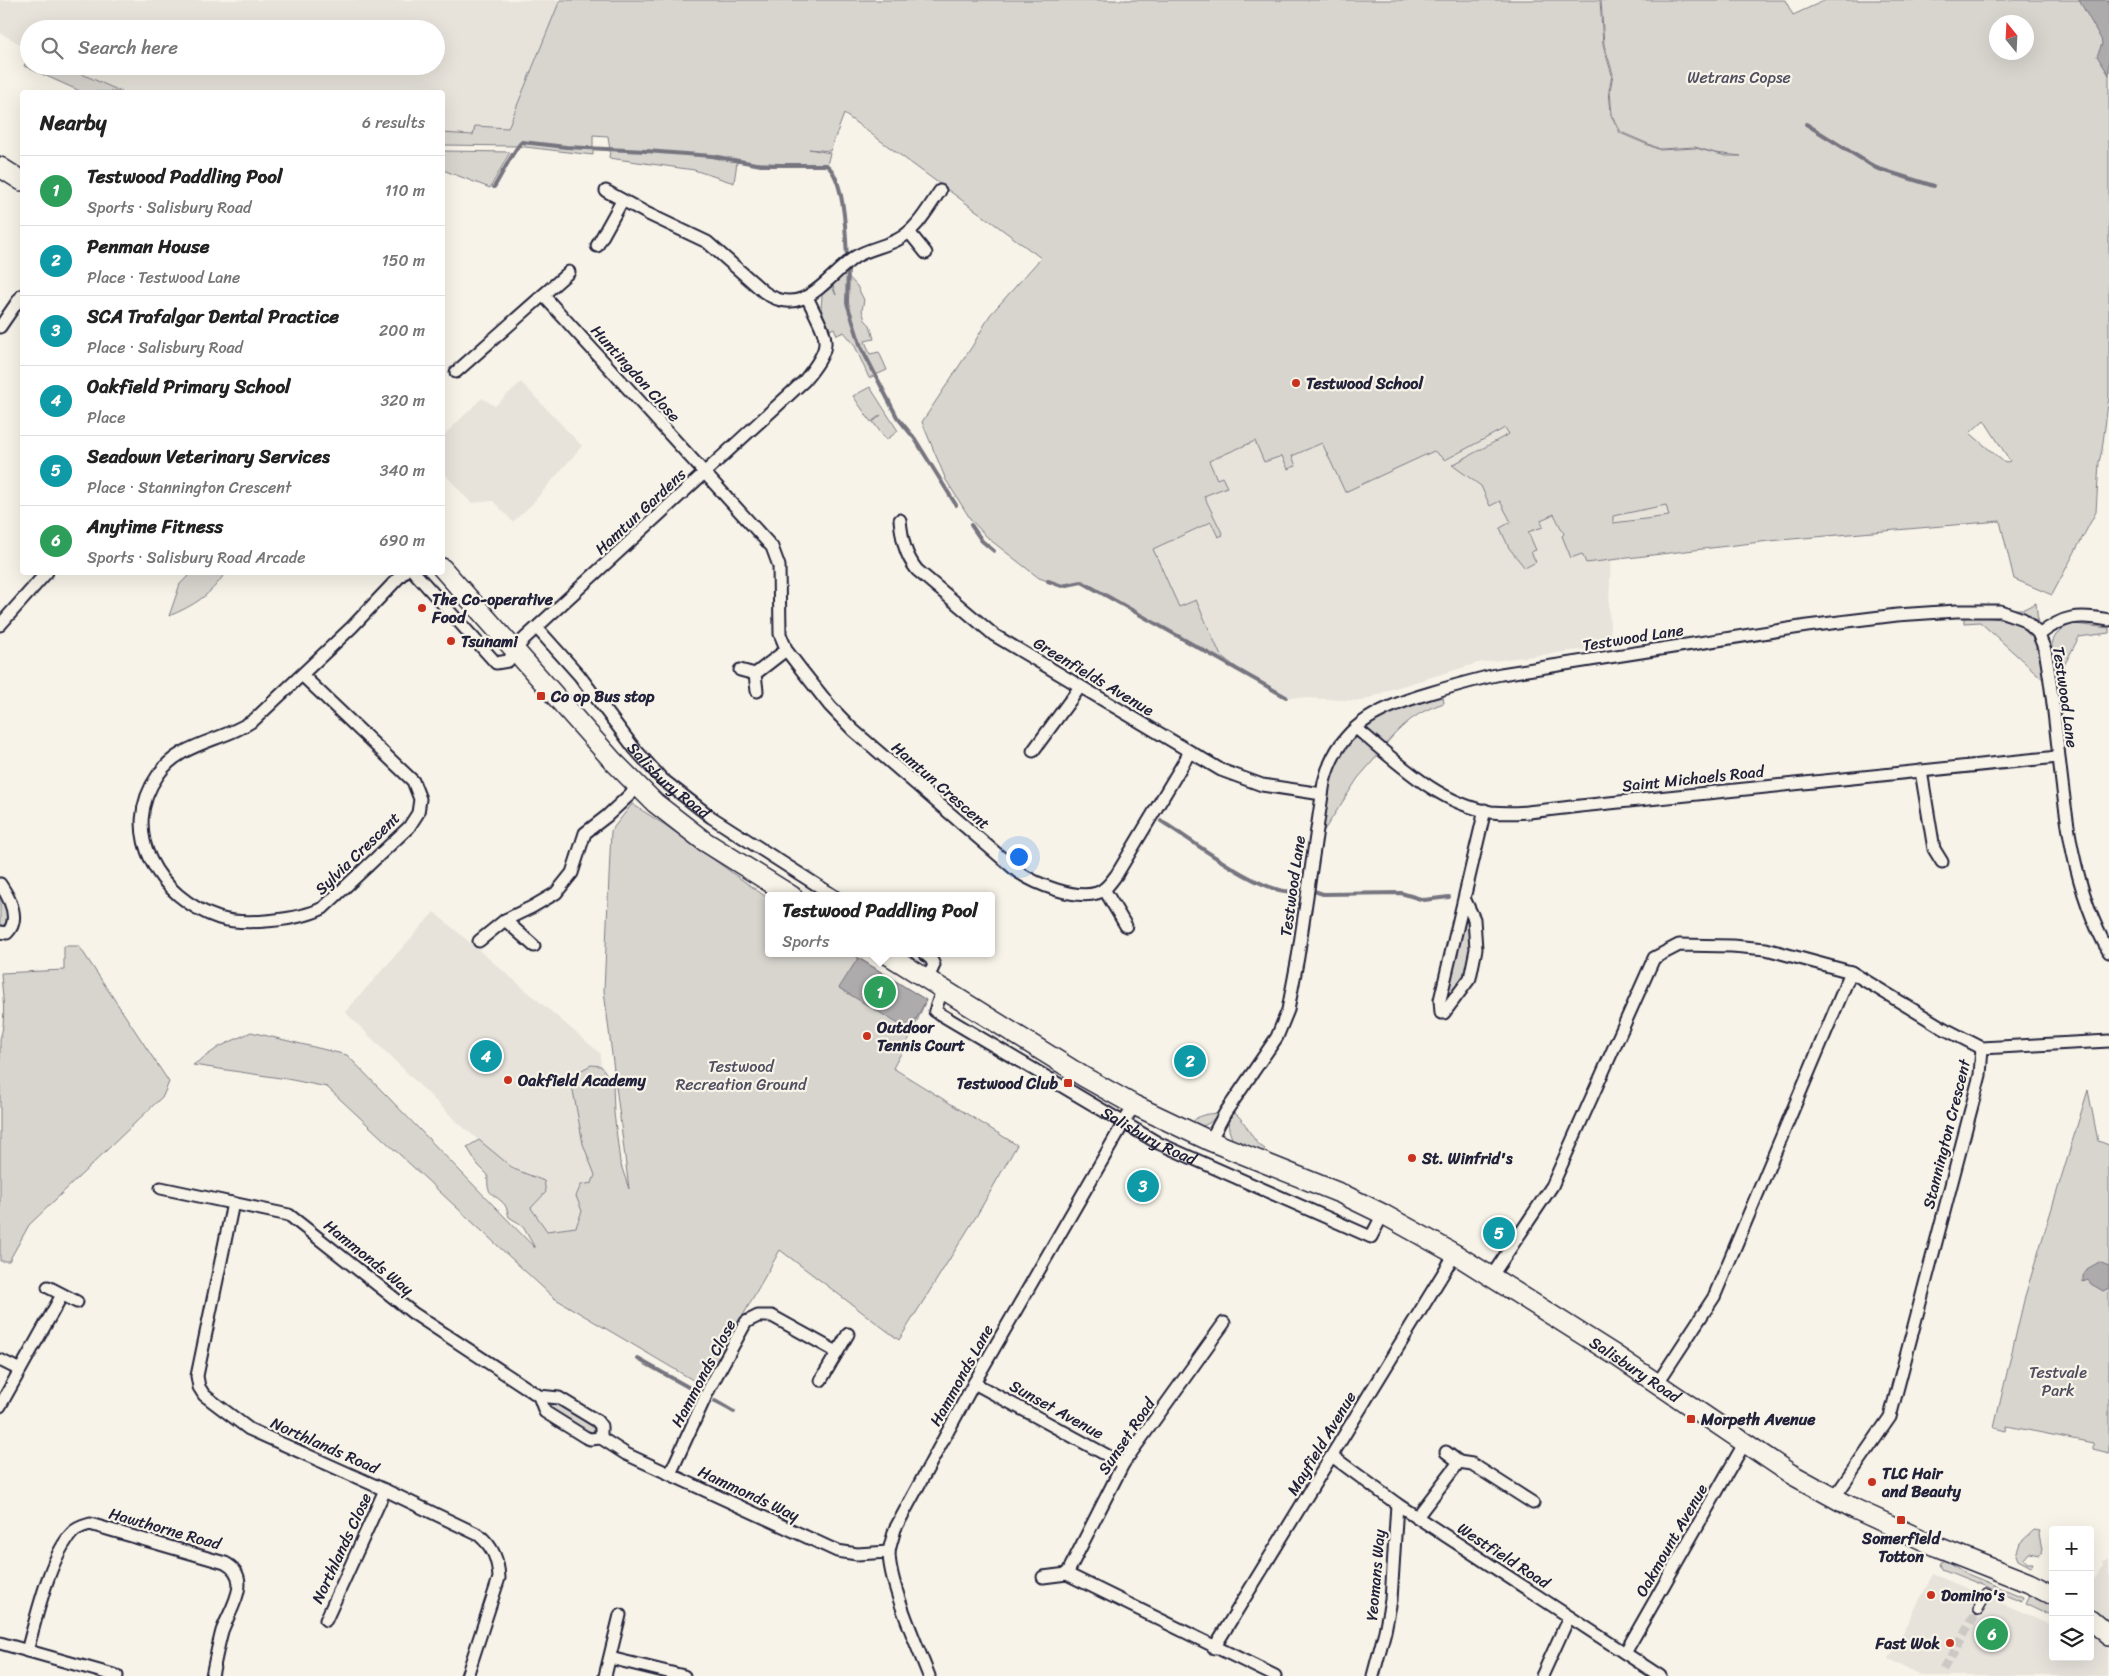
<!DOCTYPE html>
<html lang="en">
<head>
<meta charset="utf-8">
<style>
  :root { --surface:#fff; --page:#f6f6f6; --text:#222; --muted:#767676; --line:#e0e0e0; --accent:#c8321e }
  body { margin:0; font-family:Sriracha,sans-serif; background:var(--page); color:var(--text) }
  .controls { position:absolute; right:15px; bottom:15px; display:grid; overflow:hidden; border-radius:5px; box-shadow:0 5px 20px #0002 }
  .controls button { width:45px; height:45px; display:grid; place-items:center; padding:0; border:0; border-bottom:1px solid var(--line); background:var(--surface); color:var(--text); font:25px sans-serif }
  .compass { position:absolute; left:1989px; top:15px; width:45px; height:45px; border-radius:50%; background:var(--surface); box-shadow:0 5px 20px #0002; rotate:342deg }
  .you { position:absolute; left:1018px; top:856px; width:18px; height:18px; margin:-12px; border:4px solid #fff; border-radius:50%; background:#1a73e8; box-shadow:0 0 0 8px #1a73e833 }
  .badge { display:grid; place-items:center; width:32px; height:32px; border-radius:50%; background:var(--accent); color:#fff; font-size:16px; font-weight:700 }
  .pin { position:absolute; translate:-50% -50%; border:2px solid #fff; box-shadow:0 1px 5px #0006 }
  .popup { position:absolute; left:765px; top:892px; width:230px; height:65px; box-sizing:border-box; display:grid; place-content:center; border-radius:5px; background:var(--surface); filter:drop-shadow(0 1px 4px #0005); font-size:16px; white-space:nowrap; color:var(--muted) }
  .popup b { font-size:19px; color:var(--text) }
  .popup::after { content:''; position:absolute; left:50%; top:100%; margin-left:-10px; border:10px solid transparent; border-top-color:var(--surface) }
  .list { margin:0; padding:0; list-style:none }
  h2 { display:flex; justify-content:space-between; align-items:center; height:65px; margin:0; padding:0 20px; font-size:21px }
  h2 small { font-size:16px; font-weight:400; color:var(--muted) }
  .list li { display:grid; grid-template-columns:32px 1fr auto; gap:15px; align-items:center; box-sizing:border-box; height:70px; padding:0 20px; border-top:1px solid var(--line) }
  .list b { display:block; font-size:19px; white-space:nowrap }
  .list p { margin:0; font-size:16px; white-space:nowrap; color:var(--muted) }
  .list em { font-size:16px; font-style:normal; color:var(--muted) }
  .icon { flex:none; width:28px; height:28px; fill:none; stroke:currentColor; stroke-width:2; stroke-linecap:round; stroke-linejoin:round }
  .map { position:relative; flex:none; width:2109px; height:1676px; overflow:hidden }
  .search { position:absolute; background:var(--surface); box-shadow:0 5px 20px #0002; left:20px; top:20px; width:425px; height:55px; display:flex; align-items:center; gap:12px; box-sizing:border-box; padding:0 18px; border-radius:28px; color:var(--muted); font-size:19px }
  .panel { position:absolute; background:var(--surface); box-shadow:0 5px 20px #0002; left:20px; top:90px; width:425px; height:485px; border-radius:5px }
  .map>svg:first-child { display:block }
</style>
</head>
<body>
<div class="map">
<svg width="2109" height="1676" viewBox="0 0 2109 1676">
  <rect width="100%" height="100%" fill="#f7f3e8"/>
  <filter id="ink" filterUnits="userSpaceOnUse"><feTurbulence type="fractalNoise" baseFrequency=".02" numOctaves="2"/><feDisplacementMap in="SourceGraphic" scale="10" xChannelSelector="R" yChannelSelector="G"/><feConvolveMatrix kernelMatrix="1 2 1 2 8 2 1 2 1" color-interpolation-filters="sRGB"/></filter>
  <g filter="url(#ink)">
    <g fill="#e7e3db">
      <path d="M0 0H564L507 136 443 133 442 92H184L179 91 178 92H111L60 66H436V29H29V49L0 33Z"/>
      <path d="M1152 144 1769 541 1611 559 1609 608 1611 646 1478 663 1392 689 1362 701 1286 697 1082 582 1062 586 1039 578 985 536 971 520 946 480 922 422Z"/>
      <path d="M521 382 582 446 532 504 513 522 493 501 471 503 443 472V436L482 398 495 406Z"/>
      <path d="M434 912 601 1054 597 1169 576 1227 547 1231 531 1208 546 1192 544 1181 514 1170 457 1122 345 1012Z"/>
      <path d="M2109 1559V1676H1922L1889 1659 1933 1574 2053 1625V1657H2090V1586L2104 1564 2103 1561Z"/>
    </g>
    <g fill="#d8d5cf" stroke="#7d7c85" fill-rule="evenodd">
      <path d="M560 0H1600L1603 45 1612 75 1609 90 1611 115 1620 133 1660 150 1695 148 1726 156H1741L1715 153 1695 147 1660 149 1621 132 1612 115 1610 91 1613 74 1604 44 1601 0H1785L1793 15 1826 0H2109V396L2102 450 2099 462 2096 512 2052 595 2014 579 2000 521 1769 541 1586 563 1582 554 1571 558 1562 536 1564 534 1554 514 1541 520 1543 527 1528 532 1536 550 1531 552 1536 562 1525 568 1509 548 1500 528 1511 522 1500 501 1490 506 1481 486 1452 465 1509 434 1505 428 1445 460 1434 451 1345 492 1322 443 1292 456 1296 466 1288 469 1282 456 1264 462 1255 441 1209 461 1217 479 1222 477 1227 487 1204 496 1223 535 1218 537 1211 522 1153 549 1179 607 1196 600 1221 656 1248 676 1082 582 1062 586 1039 578 989 539 971 520 946 480 922 422 973 345 990 315 1041 258 844 114 830 151 809 149 830 153 827 165 737 162 734 183 694 170 609 158 610 151 608 136 593 135V155L517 146 443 145 442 133 473 135 475 126 508 128ZM1996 22H2026V52H1996ZM1984 420 2010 461 2005 463 1970 433ZM1666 505 1669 516 1613 523V516Z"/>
      <path d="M29 57V66H64L122 92H82L24 66Z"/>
      <path d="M443 151 510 152 490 188 443 170Z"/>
      <path d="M845 273 857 286 864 300 862 310 865 320 870 325 874 339 865 341 870 354 879 352 887 370 869 378 854 344 844 332 837 335 834 328 830 330 821 309 822 295 832 287 836 295 833 285Z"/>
      <path d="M870 387 898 431 886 440 873 422 881 415 871 422 853 396Z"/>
      <path d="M191 573H225C211 595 193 606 169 616L180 584Z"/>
      <path d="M2036 603 2038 622 2012 609H2024Z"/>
      <path d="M1964 617C1994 617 2028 617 2040 650 2043 659 2043 671 2045 681L1980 622 1964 623Z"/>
      <path d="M2074 624 2109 628V633L2079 637 2059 675 2052 670C2051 647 2048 632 2074 624Z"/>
      <path d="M1443 697 1444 703C1417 712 1404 723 1385 745L1367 730V725C1390 712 1417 701 1443 697Z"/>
      <path d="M1357 738 1379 754 1358 778 1321 835C1325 810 1328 747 1357 738Z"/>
      <path d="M632 804 665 825 769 899V953H851L926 1000 912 1033 893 1068 1017 1145 977 1215 899 1340 780 1250 703 1386 554 1298 327 1087 287 1079 193 1065 219 1047 251 1032 347 1055 535 1248 522 1225 509 1217C508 1214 507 1208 505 1205 494 1192 486 1198 488 1175L478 1165 467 1147 479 1140 514 1169 544 1181 546 1192 531 1208 547 1231 576 1227 582 1211 576 1196 581 1185 592 1183 595 1175 583 1144 572 1085 580 1071 591 1065 601 1066 613 1083 614 1113 620 1162 629 1189 604 991 611 831Z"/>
      <path d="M0 892 7 904 6 928 2 927 0 924Z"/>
      <path d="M1467 916 1469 917 1473 939 1468 973 1449 1001 1446 1000 1445 998 1464 918Z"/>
      <path d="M64 946H79L169 1082 163 1096 29 1225 9 1261H0V1039C7 1019 2 993 1 973L64 970Z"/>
      <path d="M2088 1090 2098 1141 2109 1145V1453L2093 1449V1443L2007 1426 2006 1431 1994 1428 2025 1296Z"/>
      <path d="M1233 1112C1248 1121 1250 1141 1265 1149L1262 1153 1234 1142C1228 1131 1226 1122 1233 1112Z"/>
      <path d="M1219 1113C1210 1124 1205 1128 1191 1125 1196 1114 1208 1114 1219 1113Z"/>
      <path d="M554 1403 558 1404 593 1426 594 1431 588 1433 553 1411 551 1407Z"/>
      <path d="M2034 1530 2040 1531 2039 1534 2042 1549 2039 1555 2029 1553 2024 1559 2027 1563H2033L2031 1567 2018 1560 2016 1555 2020 1543Z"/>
      <path d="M1944 1559 1965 1573 2023 1597 2022 1601 1942 1569 1940 1564Z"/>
      <path d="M2031 1593 2053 1605V1616L2026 1603Z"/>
    </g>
    <g fill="#aeabad" stroke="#76747f">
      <path d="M2079 0H2109V75L2097 56 2102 44 2101 39Z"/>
      <path d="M858 958 926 1000 910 1031 839 988Z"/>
      <path d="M2099 1262 2109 1266V1288L2103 1291 2091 1284 2088 1280 2083 1282V1276L2087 1269Z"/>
    </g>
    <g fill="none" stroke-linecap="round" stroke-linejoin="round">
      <g stroke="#76747f" stroke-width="4">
        <path d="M1806 124 1876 168 1934 186"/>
        <path d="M494 187C500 178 516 145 522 142L566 147 646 151 712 156 761 165H826C845 177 846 238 847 260"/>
        <path d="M848 267 847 303 861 347 897 417 915 439 956 505"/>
        <path d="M971 525 982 541 994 551"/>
        <path d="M1048 581 1062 586 1082 582 1286 697"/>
        <path d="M1161 821C1189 838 1264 897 1294 891"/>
        <path d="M1314 891 1323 894 1401 893 1424 900 1449 897"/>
        <path d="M638 1359 697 1392"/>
        <path d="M715 1401 734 1412"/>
      </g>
      <path stroke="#ccc9c5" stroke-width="9" stroke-dasharray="9 4.5" stroke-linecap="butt" d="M1944 1670 1978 1609"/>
      <defs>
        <path id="pedestrian" d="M1978 1609 1987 1594"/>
        <g id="minor">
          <path d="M606 191 648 214 707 242 764 292C803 320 826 277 855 257 868 249 883 247 897 240 917 230 928 208 940 191"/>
          <path d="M909 232 926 253"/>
          <path d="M597 246 622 201"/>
          <path d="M543 295 772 547 779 566 780 634 787 651 800 668 830 706 853 730 1018 872C1036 884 1075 900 1097 893 1106 890 1112 881 1117 874L1190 752"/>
          <path d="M0 327 22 295"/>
          <path d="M456 372 569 272"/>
          <path d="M900 520C902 539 905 555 917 570L994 635 1221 770 1262 785 1322 794"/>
          <path d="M414 572 496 663 508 661 524 639 804 381C836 342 827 340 807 297"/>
          <path d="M0 625 47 572"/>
          <path id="s1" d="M537 628 579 675 634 748 662 779 711 817 834 896"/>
          <path d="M2039 635C2064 615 2079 614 2109 620"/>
          <path d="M740 670 755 674"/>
          <path d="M302 675 413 781 420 799 418 813 409 827 323 908C300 920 244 926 219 918 159 898 118 832 158 775 181 741 224 742 255 719L352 627 404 572"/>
          <path d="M757 691 755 674 786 650"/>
          <path d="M1356 728C1395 760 1438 804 1491 812 1520 815 1551 809 1580 806L2058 757"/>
          <path d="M1033 751 1080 687"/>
          <path d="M1921 771 1934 849 1942 862"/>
          <path d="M0 884C9 897 21 919 7 933L0 932"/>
          <path d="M1104 889 1126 926"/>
          <path d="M1464 898 1474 919 1476 949 1470 978 1444 1013H1441L1440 1000 1485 810"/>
          <path d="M505 920 534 946"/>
          <path d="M479 941 505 920 532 907 556 893 572 873 585 833 607 816 638 787"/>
          <path d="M924 953 931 959 934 965 927 980"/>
          <path id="s2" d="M942 990 935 1011 1158 1143 1371 1237 1383 1214"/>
          <path d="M1210 1141 1225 1113 1277 1037 1288 1010 1298 957 1324 782C1338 726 1378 708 1430 693 1453 686 1477 679 1501 674L1807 626 1897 615 1956 611H2000L2023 619 2038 633 2045 650C2064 750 2057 861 2109 952"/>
          <path d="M161 1188 289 1215 413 1313 539 1396 559 1398 597 1421 601 1426V1438"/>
          <path d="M233 1203 197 1376 199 1387 204 1395 249 1429 385 1490 479 1535C493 1547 498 1559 499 1578L467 1676"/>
          <path d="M1491 1277 1552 1186 1654 958 1679 945 1732 946 1766 949 1851 972 1943 1028 1982 1048 2109 1041"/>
          <path d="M48 1287 77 1302"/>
          <path d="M1224 1323 1123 1464 1067 1574 1275 1676"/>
          <path d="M0 1360 20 1370"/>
          <path d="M821 1380 848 1334"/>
          <path d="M974 1383 1123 1464"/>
          <path d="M1657 1384 1714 1297 1851 972"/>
          <path d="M539 1396 545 1412 585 1437 590 1439 601 1438 626 1454 837 1551 857 1554 889 1552"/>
          <path d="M0 1406 62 1295"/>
          <path d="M1332 1456 1397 1504 1660 1676"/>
          <path d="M1459 1462 1472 1464 1533 1503"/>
          <path d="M670 1474 709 1389 746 1322 758 1316H772L837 1352"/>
          <path d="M1834 1498 1890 1417 1980 1075 1982 1048"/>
          <path d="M1417 1517 1459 1462 1446 1452"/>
          <path d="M1043 1577 1067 1574"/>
          <path d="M326 1620 385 1490"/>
          <path d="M0 1643 117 1676"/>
          <path d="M1214 1648 1455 1254"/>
          <path d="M27 1651C36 1619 50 1555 73 1532 78 1527 84 1526 90 1524L225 1563C254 1578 230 1609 222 1631 218 1646 215 1661 212 1676"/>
          <path d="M1625 1653 1744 1444"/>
          <path d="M610 1658 684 1676"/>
          <path d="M605 1676 620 1615"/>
          <path d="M929 1676C917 1645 889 1584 889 1552 890 1545 893 1537 895 1529L974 1383 1134 1105"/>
          <path d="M1373 1676 1385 1631 1391 1600 1397 1504"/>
          <path d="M1542 1676 1569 1617"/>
        </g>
        <g id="primary">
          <path d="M0 167 22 181"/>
          <path d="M442 568 613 761 655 803 704 841 792 896"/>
          <path id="s3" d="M885 953 1084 1077 1134 1105 1210 1141 1342 1194 1383 1214 1455 1254 1615 1355 1791 1474 1855 1509 1938 1547 2029 1583 2053 1595"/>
          <path d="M2090 1620 2109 1636"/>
        </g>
      </defs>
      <use href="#pedestrian" stroke="#22223b" stroke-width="12"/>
      <use href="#minor" stroke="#22223b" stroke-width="15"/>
      <use href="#primary" stroke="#22223b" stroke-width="22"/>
      <use href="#pedestrian" stroke="#f7f3e8" stroke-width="9"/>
      <use href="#minor" stroke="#f7f3e8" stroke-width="11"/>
      <use href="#primary" stroke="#f7f3e8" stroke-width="19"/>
    </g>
  </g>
  <g fill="#c8321e" stroke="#f7f3e8" stroke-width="2">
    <circle cx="1296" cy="383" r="5"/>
    <circle cx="422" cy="608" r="5"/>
    <circle cx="451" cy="641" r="5"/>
    <rect x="536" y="691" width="10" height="10" rx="2.5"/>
    <circle cx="867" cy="1036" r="5"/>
    <circle cx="508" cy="1080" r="5"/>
    <rect x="1063" y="1078" width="10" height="10" rx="2.5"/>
    <circle cx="1412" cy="1158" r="5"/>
    <rect x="1686" y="1414" width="10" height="10" rx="2.5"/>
    <circle cx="1872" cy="1482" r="5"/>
    <rect x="1896" y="1515" width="10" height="10" rx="2.5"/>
    <circle cx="1931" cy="1595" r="5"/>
    <circle cx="1950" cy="1643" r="5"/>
  </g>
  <g text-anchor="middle" stroke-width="4.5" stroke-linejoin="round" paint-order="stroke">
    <g font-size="16" fill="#504f60" stroke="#f7f3e8">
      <text x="1739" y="83">Wetrans Copse</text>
      <text x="741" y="1072">Testwood<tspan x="741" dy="18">Recreation Ground</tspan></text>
      <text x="2058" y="1378">Testvale<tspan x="2058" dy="18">Park</tspan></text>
    </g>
    <g font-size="16" fill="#22223b" stroke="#f7f3e8">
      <text transform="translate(636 373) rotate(48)" y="6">Huntingdon Close</text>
      <text transform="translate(640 511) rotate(-43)" y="6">Hamtun Gardens</text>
      <text transform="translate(1633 637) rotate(-9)" y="6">Testwood Lane</text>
      <text transform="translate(1094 676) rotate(31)" y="6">Greenfields Avenue</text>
      <text transform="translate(2066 697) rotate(82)" y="6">Testwood Lane</text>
      <text transform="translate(1693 778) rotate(-6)" y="6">Saint Michaels Road</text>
      <text dy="6" stroke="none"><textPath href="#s1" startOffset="202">Salisbury Road</textPath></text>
      <text transform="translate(941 785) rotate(41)" y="6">Hamtun Crescent</text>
      <text transform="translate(357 853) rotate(-44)" y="6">Sylvia Crescent</text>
      <text transform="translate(1292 886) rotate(-82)" y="6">Testwood Lane</text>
      <text transform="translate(1946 1134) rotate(-76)" y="6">Stannington Crescent</text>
      <text dy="6" stroke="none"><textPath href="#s2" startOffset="270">Salisbury Road</textPath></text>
      <text transform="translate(369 1257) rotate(39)" y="6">Hammonds Way</text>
      <text dy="6" stroke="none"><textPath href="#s3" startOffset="860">Salisbury Road</textPath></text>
      <text transform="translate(703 1373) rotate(-62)" y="6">Hammonds Close</text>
      <text transform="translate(961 1375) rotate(-61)" y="6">Hammonds Lane</text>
      <text transform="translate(1057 1409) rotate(29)" y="6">Sunset Avenue</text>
      <text transform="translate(1126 1436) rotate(-56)" y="6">Sunset Road</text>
      <text transform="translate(1321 1443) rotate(-59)" y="6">Mayfield Avenue</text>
      <text transform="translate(325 1445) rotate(24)" y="6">Northlands Road</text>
      <text transform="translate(749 1493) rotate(25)" y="6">Hammonds Way</text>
      <text transform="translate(165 1528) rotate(16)" y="6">Hawthorne Road</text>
      <text transform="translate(1671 1540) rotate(-60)" y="6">Oakmount Avenue</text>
      <text transform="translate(341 1548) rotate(-65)" y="6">Northlands Close</text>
      <text transform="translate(1504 1555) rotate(33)" y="6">Westfield Road</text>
      <text transform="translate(1375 1575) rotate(-85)" y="6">Yeomans Way</text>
    </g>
    <g font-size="16" font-weight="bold" fill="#22223b" stroke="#f7f3e8" text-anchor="start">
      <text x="1306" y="389">Testwood School</text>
      <text x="432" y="605">The Co-operative<tspan x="432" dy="18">Food</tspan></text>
      <text x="461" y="647">Tsunami</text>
      <text x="551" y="702">Co op Bus stop</text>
      <text x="877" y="1033">Outdoor<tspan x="877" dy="18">Tennis Court</tspan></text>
      <text x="518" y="1086">Oakfield Academy</text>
      <text x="1058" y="1089" text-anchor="end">Testwood Club</text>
      <text x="1422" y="1164">St. Winfrid's</text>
      <text x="1701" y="1425">Morpeth Avenue</text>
      <text x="1882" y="1479">TLC Hair<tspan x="1882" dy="18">and Beauty</tspan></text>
      <text x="1901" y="1544" text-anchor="middle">Somerfield<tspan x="1901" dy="18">Totton</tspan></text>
      <text x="1941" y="1601">Domino's</text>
      <text x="1940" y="1649" text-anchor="end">Fast Wok</text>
    </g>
  </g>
</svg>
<div class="controls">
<button>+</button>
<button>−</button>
<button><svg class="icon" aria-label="layers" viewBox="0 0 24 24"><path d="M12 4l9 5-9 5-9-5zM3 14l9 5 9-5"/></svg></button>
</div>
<svg class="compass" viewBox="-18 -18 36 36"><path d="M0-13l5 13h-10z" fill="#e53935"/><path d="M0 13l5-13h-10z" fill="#767676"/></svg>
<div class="you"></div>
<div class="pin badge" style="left:880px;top:992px;background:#2e9e5b">1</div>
<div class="popup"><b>Testwood Paddling Pool</b>Sports</div>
<div class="pin badge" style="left:1190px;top:1061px;background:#0f9aa8">2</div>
<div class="pin badge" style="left:1143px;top:1186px;background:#0f9aa8">3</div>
<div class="pin badge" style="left:486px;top:1056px;background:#0f9aa8">4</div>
<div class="pin badge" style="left:1499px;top:1233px;background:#0f9aa8">5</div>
<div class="pin badge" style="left:1992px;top:1634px;background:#2e9e5b">6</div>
<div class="search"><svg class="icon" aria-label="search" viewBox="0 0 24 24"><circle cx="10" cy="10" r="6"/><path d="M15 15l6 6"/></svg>Search here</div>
<section class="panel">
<h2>Nearby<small>6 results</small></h2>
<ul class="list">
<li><span class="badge" style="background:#2e9e5b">1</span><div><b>Testwood Paddling Pool</b><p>Sports · Salisbury Road</p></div><em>110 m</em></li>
<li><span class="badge" style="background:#0f9aa8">2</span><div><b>Penman House</b><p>Place · Testwood Lane</p></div><em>150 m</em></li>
<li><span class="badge" style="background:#0f9aa8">3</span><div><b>SCA Trafalgar Dental Practice</b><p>Place · Salisbury Road</p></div><em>200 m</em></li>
<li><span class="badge" style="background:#0f9aa8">4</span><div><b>Oakfield Primary School</b><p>Place</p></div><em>320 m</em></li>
<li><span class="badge" style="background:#0f9aa8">5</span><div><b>Seadown Veterinary Services</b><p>Place · Stannington Crescent</p></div><em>340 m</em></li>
<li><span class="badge" style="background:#2e9e5b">6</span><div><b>Anytime Fitness</b><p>Sports · Salisbury Road Arcade</p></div><em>690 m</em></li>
</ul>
</section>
</div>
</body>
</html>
